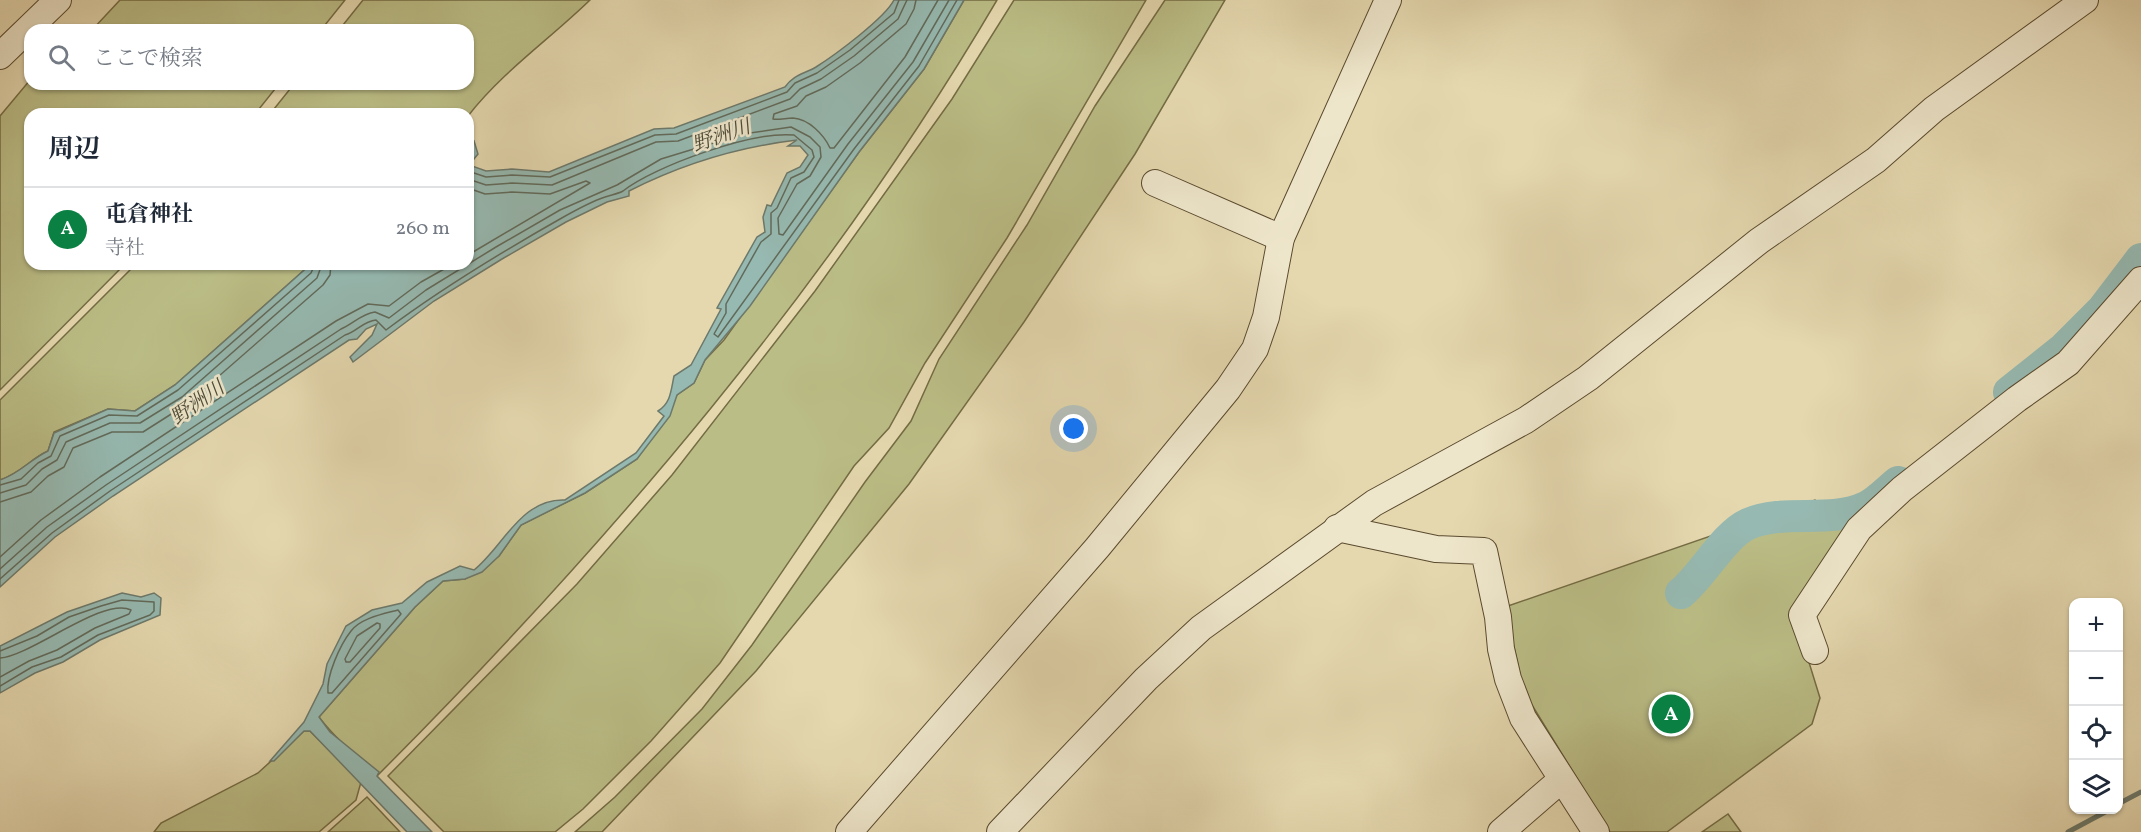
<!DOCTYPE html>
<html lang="ja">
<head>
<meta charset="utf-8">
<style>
  :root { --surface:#fff; --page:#f2f2f3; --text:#1f2937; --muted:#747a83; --line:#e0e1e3; --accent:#0b8043 }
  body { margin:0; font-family:Vollkorn,"Noto Serif JP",serif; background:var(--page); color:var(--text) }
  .controls { position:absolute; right:18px; bottom:18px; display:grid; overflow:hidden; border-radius:12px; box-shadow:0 2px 4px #0004 }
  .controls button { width:54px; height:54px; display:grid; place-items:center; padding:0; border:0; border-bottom:2px solid var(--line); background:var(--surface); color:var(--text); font:30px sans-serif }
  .you { position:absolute; left:1074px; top:429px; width:21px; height:21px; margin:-15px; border:4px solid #fff; border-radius:50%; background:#1a73e8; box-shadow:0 0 0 9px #1a73e833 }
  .badge { display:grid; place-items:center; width:39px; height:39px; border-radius:50%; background:var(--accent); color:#fff; font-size:20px; font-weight:700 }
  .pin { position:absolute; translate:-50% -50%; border:3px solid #fff; box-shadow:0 2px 6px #0006 }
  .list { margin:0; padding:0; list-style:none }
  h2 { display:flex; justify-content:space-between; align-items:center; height:78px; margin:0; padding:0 24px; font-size:26px }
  h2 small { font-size:20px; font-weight:400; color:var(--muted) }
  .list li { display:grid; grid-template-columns:39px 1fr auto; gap:18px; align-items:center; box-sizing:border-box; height:84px; padding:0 24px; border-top:2px solid var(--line) }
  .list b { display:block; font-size:22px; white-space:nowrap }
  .list p { margin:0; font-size:20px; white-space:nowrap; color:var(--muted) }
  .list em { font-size:20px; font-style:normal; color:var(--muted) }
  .icon { flex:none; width:33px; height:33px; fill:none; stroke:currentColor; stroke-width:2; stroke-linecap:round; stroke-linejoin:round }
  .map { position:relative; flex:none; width:2141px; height:832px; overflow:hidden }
  .search { position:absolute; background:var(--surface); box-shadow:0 2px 4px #0004; left:24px; top:24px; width:450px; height:66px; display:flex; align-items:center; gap:15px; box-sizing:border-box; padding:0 21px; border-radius:18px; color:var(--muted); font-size:22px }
  .panel { position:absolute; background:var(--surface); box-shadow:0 2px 4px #0004; left:24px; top:108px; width:450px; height:162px; border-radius:18px }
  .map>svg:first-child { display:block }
</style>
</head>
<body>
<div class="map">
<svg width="2141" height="832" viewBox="0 0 2141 832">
  <rect width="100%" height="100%" fill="#e5d8af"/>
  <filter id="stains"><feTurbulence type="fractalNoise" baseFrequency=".00333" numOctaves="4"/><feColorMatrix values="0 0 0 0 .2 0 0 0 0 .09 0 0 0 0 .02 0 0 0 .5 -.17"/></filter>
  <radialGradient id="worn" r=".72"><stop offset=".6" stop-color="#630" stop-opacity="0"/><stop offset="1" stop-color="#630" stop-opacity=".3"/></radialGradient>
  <g fill="#bbbd86" stroke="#746c44" stroke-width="1.5">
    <path d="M120 0H345L321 30H92Z"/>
    <path d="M363 0H590C550 39 502 72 468 116L270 114 294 84H468V30H339Z"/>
    <path d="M964 0H997C829 286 610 542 377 776 358 757 334 738 319 717L415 607 443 581 465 579 499 556 521 525 585 493 637 459 669 411 677 395 694 383 705 360 724 340 859 152 924 69Z"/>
    <path d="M1014 0H1146L1007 238 925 363 889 428 854 466 720 663 651 741 583 809 555 832H444L388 776 577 584 672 475 815 291 952 99Z"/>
    <path d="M1165 0H1225L1135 154 1024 322 909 484 756 671 602 832H575L615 797 702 709 752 645 865 482 911 421 939 359 1027 225 1095 106Z"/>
    <path d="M30 80V84H279L255 114H30V264H125L0 390V116Z"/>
    <path d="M136 264H311L175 385 135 411 108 409 54 432 48 451C29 460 21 473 0 480V400Z"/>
    <path d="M1815 500 1853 535 1795 617 1820 698 1812 724 1667 832H1610L1524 692 1505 607Z"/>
    <path d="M304 731H310L361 782 356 800 319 832H154L161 823 258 773Z"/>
    <path d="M367 797 400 832H328Z"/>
    <path d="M1728 814 1741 832H1702Z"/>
  </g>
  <g fill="#96b9b1" stroke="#6c796b" stroke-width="1.5">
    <path d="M894 0H964L924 69 859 152 750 306 705 360 694 383 677 395 670 416 637 459 585 493 521 525 499 556 482 572 465 579 443 581 415 607 319 717 330 732 379 772 377 776 432 832H407L310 731H304L274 761H270L304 722 323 684 327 664 346 626 372 610 402 603 427 582 460 566 474 570C503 547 521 498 565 500L636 453 664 416 658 411C671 403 671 390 674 376L691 365 721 309 717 308 757 237 765 232 763 217 767 205 771 206 787 173 800 167 808 155 800 146H788L797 140C738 147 682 164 629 191V196L607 202 566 222 502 259 434 301 353 362 350 357 372 335 377 324 366 329 357 339 349 340 113 496 55 537 0 587V480C21 473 29 460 48 451L54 433 108 409 135 411 175 385 311 264H468V145L474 141 478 154 469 165 486 171 512 169 549 172 654 129 674 128 785 87C793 75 804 74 816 67 835 55 885 18 894 0Z"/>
    <path d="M122 593 141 597 154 593 161 598 160 615 100 640 63 662 35 673 0 693V646L67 612Z"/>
  </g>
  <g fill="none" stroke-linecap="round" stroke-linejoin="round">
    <g stroke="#616a5a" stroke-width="1.5">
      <path d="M916 0 914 9 906 24 860 63 826 87 806 96 797 106 774 114 773 119C779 120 786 118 793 118 809 119 824 135 830 148H834L905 57 938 0"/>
      <path d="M468 171 486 177 512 175 550 177 655 135 676 134 787 92 795 83 817 73 850 50 894 13 899 0"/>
      <path d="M468 179 486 185 512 183 552 185 656 142 678 141 790 99 800 89 821 79 854 56 898 19 907 0"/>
      <path d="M468 188 485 194 512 192 550 194 586 181 590 183 468 255"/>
      <path d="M0 485 21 479 38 463 51 456 60 436 109 415 137 416 178 390 311 273 315 264"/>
      <path d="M0 493 26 485 42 469 57 460 66 442 110 423H140L182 397 317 278 322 264"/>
      <path d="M0 502 31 492 48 476 64 467 73 448 112 432H143L187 404 323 285 330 275 331 264"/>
      <path d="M0 557 41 520 100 477 336 321 368 304 389 306 421 282 453 264"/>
      <path d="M0 569 47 527 106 485 341 329C353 324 361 314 375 312L389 318 426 290 496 247 560 210 617 185 661 159 743 134 791 127 810 137 820 147 821 157 810 176 797 184 778 218 779 234 783 235 848 144 913 62 949 0"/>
      <path d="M0 579 52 533 110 491 345 335C357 332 363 321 376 320L386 330C442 288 500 253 560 219 574 211 590 202 605 197 610 195 618 194 623 191 655 166 752 131 794 135L812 150 814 157 804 172 791 178 777 208 771 213V234L761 242 726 304V313L714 334 718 337 854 149 919 66 957 0"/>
      <path d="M398 610 401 614 332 693H328C326 676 340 645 351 631 361 618 383 614 398 610Z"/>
      <path d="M377 623 380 624V628L350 662H346L345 659 357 636Z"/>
      <path d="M0 651 37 636 69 617 101 606 122 600 154 602V611L150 615 98 635 61 657 32 667 0 686"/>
      <path d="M0 658C31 656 104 596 131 610L129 614 95 628 57 650 29 661 0 677"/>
    </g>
    <g stroke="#6c796b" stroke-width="5">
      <path d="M2118 804 2141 792"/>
      <path d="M2068 832 2109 810"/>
    </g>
    <g stroke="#96b9b1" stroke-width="32">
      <path d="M2009 392 2063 349 2103 309 2141 259"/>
      <path d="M1681 593C1703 575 1724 535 1748 524 1786 508 1829 524 1866 507 1877 502 1888 490 1898 482"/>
    </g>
    <defs>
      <g id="minor">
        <path d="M0 56 58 0"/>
        <path d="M1155 183 1281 238"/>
        <path d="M1337 528 1436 549 1484 551 1498 617 1501 649 1508 679 1523 718 1596 832"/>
        <path d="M1815 651 1802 615 1859 529 1902 489 2017 399 2068 363 2141 280"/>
        <path d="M849 832 1097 548 1228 389 1255 349 1266 317 1281 238 1388 0"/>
        <path d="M1000 832 1146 679 1201 628 1374 503 1526 420 1588 378 1759 241 1876 160 1934 109 2085 0"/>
        <path d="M1501 832 1561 780"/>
      </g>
    </defs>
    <use href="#minor" stroke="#5a4a2e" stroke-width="28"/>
    <use href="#minor" stroke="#eee6cb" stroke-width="26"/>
  </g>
  <g text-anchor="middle" stroke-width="5" stroke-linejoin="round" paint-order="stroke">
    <g font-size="20" font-style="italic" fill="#4c4a37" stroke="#eee6cb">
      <text transform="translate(721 135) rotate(-19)" y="7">野洲川</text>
      <text transform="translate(197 402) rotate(-35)" y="7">野洲川</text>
    </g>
  </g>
  <rect width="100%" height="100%" filter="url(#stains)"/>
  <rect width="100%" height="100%" fill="url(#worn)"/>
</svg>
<div class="controls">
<button>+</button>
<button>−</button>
<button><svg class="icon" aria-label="locate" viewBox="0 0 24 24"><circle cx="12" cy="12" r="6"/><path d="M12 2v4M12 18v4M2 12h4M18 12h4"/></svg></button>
<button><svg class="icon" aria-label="layers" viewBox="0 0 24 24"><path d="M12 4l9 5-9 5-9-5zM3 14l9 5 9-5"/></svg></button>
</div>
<div class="you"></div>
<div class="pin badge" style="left:1671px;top:714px">A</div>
<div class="search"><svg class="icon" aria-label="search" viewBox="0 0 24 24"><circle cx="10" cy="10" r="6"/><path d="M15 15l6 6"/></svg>ここで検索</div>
<section class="panel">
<h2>周辺<small></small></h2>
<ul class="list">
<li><span class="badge">A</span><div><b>屯倉神社</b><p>寺社</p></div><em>260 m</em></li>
</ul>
</section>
</div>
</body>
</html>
